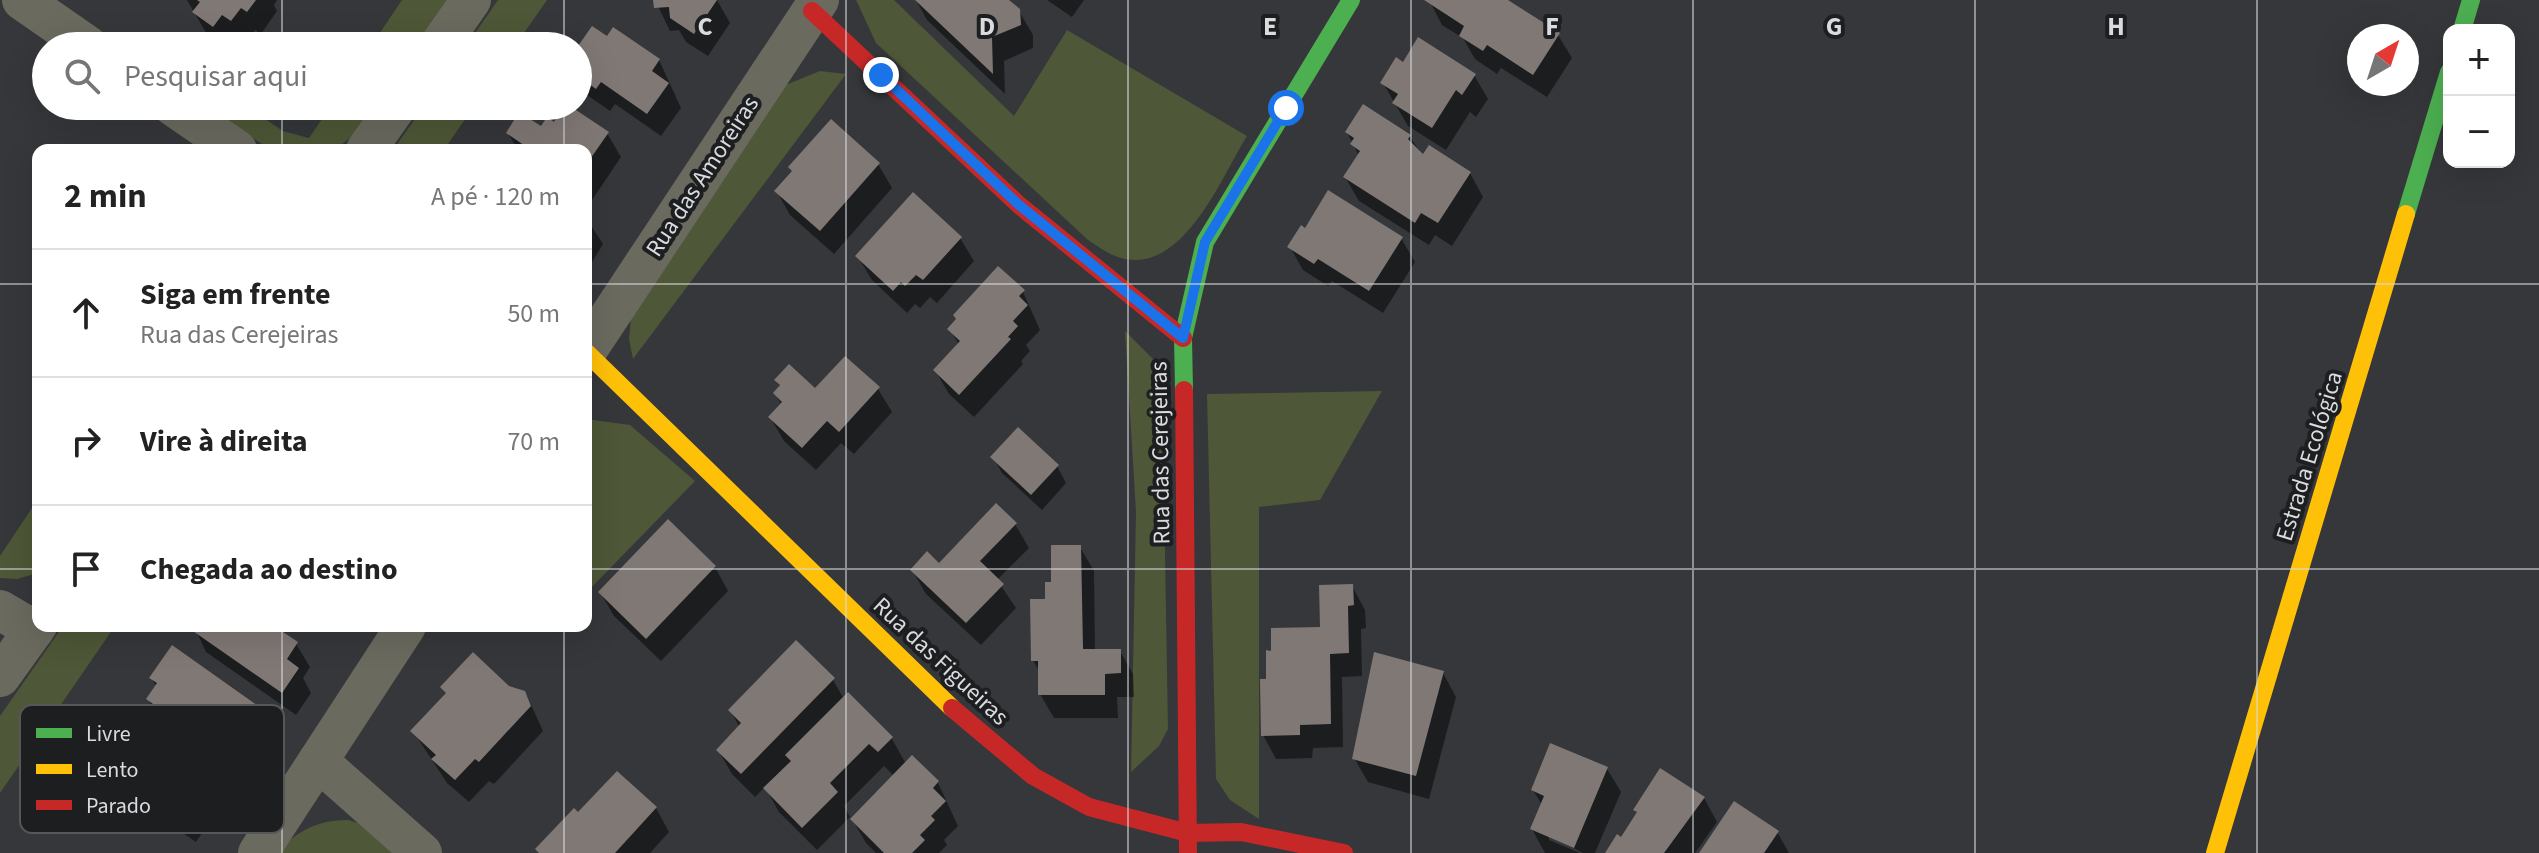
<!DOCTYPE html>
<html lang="pt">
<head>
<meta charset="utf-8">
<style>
  :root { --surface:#fff; --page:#f2f2f2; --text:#222; --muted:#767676; --line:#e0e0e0 }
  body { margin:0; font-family:"Source Sans 3",sans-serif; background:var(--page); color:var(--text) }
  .controls { position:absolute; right:24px; top:24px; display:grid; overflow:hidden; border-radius:16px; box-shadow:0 8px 32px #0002 }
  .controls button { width:72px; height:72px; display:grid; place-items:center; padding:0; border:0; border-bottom:2px solid var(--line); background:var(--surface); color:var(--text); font:40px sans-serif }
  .compass { position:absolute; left:2347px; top:24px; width:72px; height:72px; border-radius:50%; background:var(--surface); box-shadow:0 8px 32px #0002; rotate:39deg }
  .stop { position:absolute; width:24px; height:24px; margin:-18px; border:6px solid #1a73e8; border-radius:50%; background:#fff }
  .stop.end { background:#1a73e8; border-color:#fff; box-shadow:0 2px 8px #0008 }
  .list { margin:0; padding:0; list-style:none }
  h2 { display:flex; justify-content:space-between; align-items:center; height:104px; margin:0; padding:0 32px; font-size:34px }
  h2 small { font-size:26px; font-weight:400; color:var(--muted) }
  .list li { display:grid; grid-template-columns:52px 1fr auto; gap:24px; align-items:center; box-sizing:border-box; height:128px; padding:0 32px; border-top:2px solid var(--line) }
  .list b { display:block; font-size:30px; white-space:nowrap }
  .list p { margin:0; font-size:26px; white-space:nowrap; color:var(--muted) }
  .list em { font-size:26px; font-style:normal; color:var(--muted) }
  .icon { flex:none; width:44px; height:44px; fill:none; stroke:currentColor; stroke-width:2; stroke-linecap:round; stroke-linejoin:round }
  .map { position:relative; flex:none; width:2539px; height:853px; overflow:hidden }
  .search { position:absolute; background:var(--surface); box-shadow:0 8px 32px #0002; left:32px; top:32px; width:560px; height:88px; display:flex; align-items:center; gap:20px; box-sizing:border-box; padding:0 28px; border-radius:44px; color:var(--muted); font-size:30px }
  .panel { position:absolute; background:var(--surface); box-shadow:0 8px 32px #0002; left:32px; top:144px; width:560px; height:488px; border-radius:16px }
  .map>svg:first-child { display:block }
</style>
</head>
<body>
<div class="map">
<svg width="2539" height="853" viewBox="0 0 2539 853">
  <rect width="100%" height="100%" fill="#35373a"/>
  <g fill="#4e5737">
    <path d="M402 0H448L416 46H371Z"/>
    <path d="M498 0H547L515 46H466Z"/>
    <path d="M856 0H894L1014 116 1067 30 1247 136C1221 178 1183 275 1121 258 1109 255 1098 246 1088 240L876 43Z"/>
    <path d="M820 71 846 74 633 359 629 339 631 317 783 86Z"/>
    <path d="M205 106H246L283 131 309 138 331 106H375L353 136 334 150H271Z"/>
    <path d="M424 106H474L444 150H393Z"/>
    <path d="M1125 331 1155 361 1162 374 1168 729 1159 746 1131 772 1136 512Z"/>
    <path d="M1382 391 1320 500 1259 507V819L1230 800 1216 779 1207 394Z"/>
    <path d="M586 419 630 425 695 481 586 593Z"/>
    <path d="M38 499V573L17 579 0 578V556Z"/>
    <path d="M63 626H115L0 793V716Z"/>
    <path d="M348 820 358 823 403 853H276C297 831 317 820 348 820Z"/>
  </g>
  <g fill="#0007">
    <path d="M187 0H277L274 5 277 11 261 34 255 30 245 44 235 37 229 46H223L208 36Z"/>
    <path d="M655 0H717L730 23 708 56 686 42 679 30 670 31Z"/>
    <path d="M916 0H1006L1019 11 1033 35V48L1004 61 1005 94 927 20Z"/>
    <path d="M1047 0H1084L1072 17Z"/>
    <path d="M1429 0H1504L1558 35 1572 58 1547 97 1501 68 1497 74 1475 59 1463 38 1442 25Z"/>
    <path d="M578 50 659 60 681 108 661 136 615 104 610 111 580 90Z"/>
    <path d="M1404 64 1474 75 1488 99 1476 117 1470 112 1446 150 1408 126 1383 83Z"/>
    <path d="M567 106 607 133 621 157 590 203 586 200V150H518L508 133 554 125Z"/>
    <path d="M1347 132 1409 136 1424 157 1470 173 1483 197 1452 246 1435 235 1429 245 1359 201 1345 177 1359 156Z"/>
    <path d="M878 164 892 188 834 254 790 215 777 192Z"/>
    <path d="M586 218 603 244 589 267 586 265Z"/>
    <path d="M960 238 974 261 937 303 930 297 920 308 915 304 907 313 872 280 858 257Z"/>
    <path d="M1401 238 1415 262 1383 313 1332 281 1328 286 1303 270 1290 247Z"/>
    <path d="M1023 292 1040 330 1026 345 1030 351 1021 361 1023 364 974 417 949 394 935 370 959 345 950 329Z"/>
    <path d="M776 380 815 391 878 389 892 412 854 454 841 443 816 470 784 441 770 417 781 404 775 393 780 386Z"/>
    <path d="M993 457 1057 466 1066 483 1042 510 1002 473Z"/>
    <path d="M668 522 715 567 728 591 661 661 614 616 600 592Z"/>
    <path d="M1015 524 1029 548 997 580 1016 608 981 645 926 594 912 570 939 565Z"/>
    <path d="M1080 547 1094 571 1095 651H1120L1133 674 1134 697H1117L1118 718H1054L1040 694V673L1033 660 1053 584Z"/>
    <path d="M1352 586 1365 610 1366 628 1361 629 1362 676 1342 677 1343 747 1313 748 1312 758 1276 759 1263 735 1273 653 1322 629Z"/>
    <path d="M194 626H271L296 644 310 667 303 678 311 693 296 715 206 652Z"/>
    <path d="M796 642 833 680 844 699 848 695 892 739 906 764 912 758 938 783 958 826 944 840 947 845 939 853H876L866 843 852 819 894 776 884 766 844 806 850 817 817 850 779 812 765 787 755 797 732 774 718 750 740 728 730 710Z"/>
    <path d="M1376 655 1443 673 1456 697 1429 799 1368 782 1354 758Z"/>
    <path d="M151 678 267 715 280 738 248 784 162 723 148 699 157 687Z"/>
    <path d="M508 688H517L527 696 543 731 494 784 489 781 469 802 447 783 413 731Z"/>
    <path d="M92 740H160L185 751 192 762 220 782 234 805 220 826 211 820 196 842 111 784 97 761 101 755Z"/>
    <path d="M1607 769 1621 792 1595 853H1583L1549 835V840L1580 853H1545L1532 829 1542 805 1533 790Z"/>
    <path d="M1704 798 1717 822 1695 853H1607L1622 840 1638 814 1636 810Z"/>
    <path d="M656 808 669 832 650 853H540L578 815Z"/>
    <path d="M1777 832 1789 853H1701Z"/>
  </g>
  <g fill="#807875">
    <path d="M197 0H256L247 12 241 8 231 21 222 15 213 27 192 12 200 2Z"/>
    <path d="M653 0H717L694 34 670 18 669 7 654 8Z"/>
    <path d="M915 0H1009L1020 9 1021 25 992 37 993 74Z"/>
    <path d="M1424 0H1508L1560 33 1533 75 1487 45 1483 51 1459 36 1464 26Z"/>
    <path d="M592 26 607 36 613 27 660 59 652 71 669 83 647 114 601 82 596 89 578 76V46Z"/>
    <path d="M1418 37 1476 74 1462 95 1456 90 1432 128 1392 103 1398 94 1380 83 1396 57 1403 62Z"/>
    <path d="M1363 104 1411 135 1408 139 1423 154 1429 145 1471 172 1438 223 1421 213 1415 223 1343 177 1360 151 1350 144 1354 138 1345 132Z"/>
    <path d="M564 106H570L609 132 586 165V150H531L506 133 519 112 541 126 547 117 554 122Z"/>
    <path d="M831 119 880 163 820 231 774 191 792 171 788 167Z"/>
    <path d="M1328 190 1403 237 1369 291 1318 259 1314 264 1287 247 1301 225 1305 228Z"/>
    <path d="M913 192 962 237 923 280 916 275 905 286 901 282 893 291 855 256Z"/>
    <path d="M998 266 1025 290 1019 296 1028 305 1013 321 1018 326 1008 337 1011 339 959 395 933 370 960 341 947 329 956 319 953 315Z"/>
    <path d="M845 356 880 387 839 432 827 421 802 448 768 417 782 402 773 393 780 385 774 380 789 364 815 388Z"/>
    <path d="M1018 427 1059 465 1031 495 990 457Z"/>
    <path d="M996 503 1017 523 980 561 1004 584 966 623 910 570 927 551 939 563Z"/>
    <path d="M668 519 716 566 646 639 598 592Z"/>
    <path d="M1051 545H1081L1083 649H1121V673L1105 674V695H1038V661H1031L1030 599H1045V582H1051Z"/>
    <path d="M1353 584 1354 605 1348 606 1349 653 1330 654 1331 724 1300 725V735L1261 736 1260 679H1266V650L1271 651V628L1320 627 1319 585Z"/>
    <path d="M192 626H274L298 642 287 659 299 668 282 693 190 629Z"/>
    <path d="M796 640 835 678 741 774 716 750 741 723 728 710Z"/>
    <path d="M172 645 268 713 234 762 146 699 157 683 149 678Z"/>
    <path d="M473 652 509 686 525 691 531 706 479 762 475 759 455 780 431 759 436 755 410 731 446 693 440 687Z"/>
    <path d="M1374 652 1444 671 1416 776 1352 759Z"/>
    <path d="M848 692 893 737 878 752 869 744 830 783 838 792 802 828 763 788 791 761 785 755Z"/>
    <path d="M1550 743 1608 767 1574 848 1530 829 1544 796 1531 790Z"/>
    <path d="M912 755 939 781 933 788 946 801 931 816 935 820 920 835 925 840 912 853H884L850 819Z"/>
    <path d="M1660 768 1705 797 1664 853H1605L1617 834 1621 837 1637 812 1633 810Z"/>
    <path d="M617 771 657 807 615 853H539L535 849 574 808 578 812Z"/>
    <path d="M1734 801 1779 831 1764 853H1699Z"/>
  </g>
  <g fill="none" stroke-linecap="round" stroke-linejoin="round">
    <g stroke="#6b6a5f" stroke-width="40">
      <path d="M22 0 88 46"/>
      <path d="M439 46 471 0"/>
      <path d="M173 106 237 150"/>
      <path d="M366 150 397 106"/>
      <path d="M586 352 819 0"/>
      <path d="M0 610 34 630"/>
      <path d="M0 677 38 624"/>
      <path d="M318 761 422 853"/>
      <path d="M258 853 406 626"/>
    </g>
    <g stroke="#4caf50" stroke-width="18">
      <path d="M2462 30 2471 0"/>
      <path d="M2406 214 2449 72"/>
      <path d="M1184 390 1183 338 1205 242 1351 0"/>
    </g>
    <g stroke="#ffc107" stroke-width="18">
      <path d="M586 352 952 708"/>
      <path d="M2215 853 2406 214"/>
    </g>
    <g stroke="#c62828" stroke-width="18">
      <path d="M812 11 1019 205 1183 338"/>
      <path d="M1184 390 1188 853"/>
      <path d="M952 708 1033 776 1089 807 1188 833 1241 832 1344 853"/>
    </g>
  </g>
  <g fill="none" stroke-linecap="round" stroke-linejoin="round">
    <path stroke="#1a73e8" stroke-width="10" d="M881 75 1019 205 1183 338 1205 242 1286 108"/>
  </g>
  <path fill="none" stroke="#d9dbdf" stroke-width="2" stroke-opacity="0.55" d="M282 0V46M564 0V46M846 0V853M1128 0V853M1411 0V853M1693 0V853M1975 0V853M2257 0V853M282 106V150M564 106V150M0 284H38M586 284H2539M0 569H38M586 569H2539M282 626V853M564 626V853"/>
  <g text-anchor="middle" stroke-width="8" stroke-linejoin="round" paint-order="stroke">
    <g font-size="24" fill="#d9dbdf" stroke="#1c1e20">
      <text transform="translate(702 176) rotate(-57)" y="8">Rua das Amoreiras</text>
      <text transform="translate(1160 453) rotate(-91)" y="8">Rua das Cerejeiras</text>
      <text transform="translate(2309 456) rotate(-73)" y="8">Estrada Ecológica</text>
      <text transform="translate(941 661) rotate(43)" y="8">Rua das Figueiras</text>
    </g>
  </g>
  <rect x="20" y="705" width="264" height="128" rx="12" fill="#1c1e20" stroke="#555759" stroke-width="2"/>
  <rect x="36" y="728" width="36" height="10" fill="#4caf50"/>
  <rect x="36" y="764" width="36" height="10" fill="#ffc107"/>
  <rect x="36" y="800" width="36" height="10" fill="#c62828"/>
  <g font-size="22" fill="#d9dbdf">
    <text x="86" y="741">Livre</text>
    <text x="86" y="777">Lento</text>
    <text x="86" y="813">Parado</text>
  </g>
  <g font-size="26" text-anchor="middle" font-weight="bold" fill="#d9dbdf" stroke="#1c1e20" stroke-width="8" stroke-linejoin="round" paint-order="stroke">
    <text x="705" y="35">C</text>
    <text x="987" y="35">D</text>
    <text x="1270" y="35">E</text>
    <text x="1552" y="35">F</text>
    <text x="1834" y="35">G</text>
    <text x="2116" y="35">H</text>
  </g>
</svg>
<div class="controls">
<button>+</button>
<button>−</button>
</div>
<svg class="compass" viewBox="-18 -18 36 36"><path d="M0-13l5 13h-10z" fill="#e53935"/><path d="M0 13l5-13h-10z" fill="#767676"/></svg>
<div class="stop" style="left:1286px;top:108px"></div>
<div class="stop end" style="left:881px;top:75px"></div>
<div class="search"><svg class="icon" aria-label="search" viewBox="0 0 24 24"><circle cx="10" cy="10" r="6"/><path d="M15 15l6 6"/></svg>Pesquisar aqui</div>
<section class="panel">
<h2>2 min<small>A pé · 120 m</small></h2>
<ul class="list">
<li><svg class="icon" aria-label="ahead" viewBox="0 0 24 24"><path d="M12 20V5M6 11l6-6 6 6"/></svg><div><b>Siga em frente</b><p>Rua das Cerejeiras</p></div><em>50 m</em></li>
<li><svg class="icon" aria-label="right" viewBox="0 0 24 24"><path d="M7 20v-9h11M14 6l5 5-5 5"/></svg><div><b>Vire à direita</b></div><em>70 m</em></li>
<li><svg class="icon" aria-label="arrive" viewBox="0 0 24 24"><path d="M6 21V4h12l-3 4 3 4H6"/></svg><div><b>Chegada ao destino</b></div></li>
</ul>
</section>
</div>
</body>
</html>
